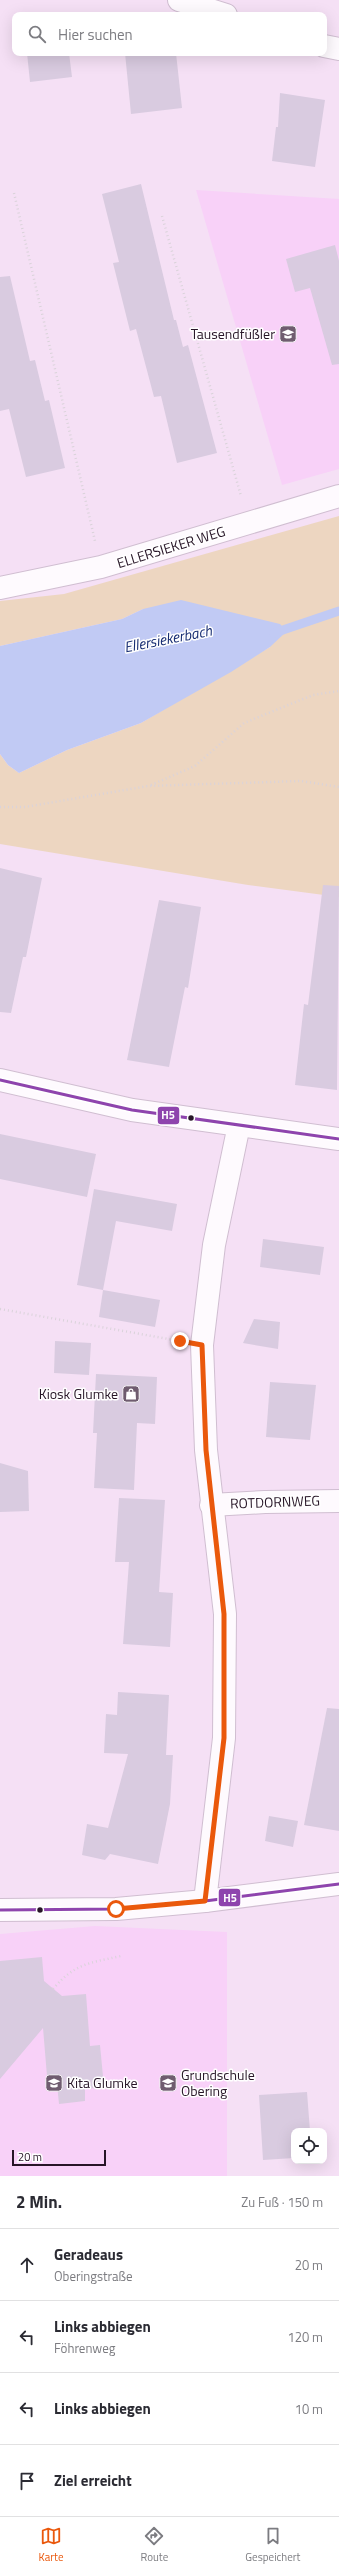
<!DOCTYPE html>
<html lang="de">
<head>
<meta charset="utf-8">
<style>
  :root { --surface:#fff; --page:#f2f2f3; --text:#2b2b33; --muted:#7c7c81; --line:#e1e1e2; --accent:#ea580c }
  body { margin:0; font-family:"Titillium Web",sans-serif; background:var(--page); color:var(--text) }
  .controls { position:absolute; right:12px; bottom:12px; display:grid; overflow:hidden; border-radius:8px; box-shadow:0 4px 16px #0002 }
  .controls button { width:36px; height:36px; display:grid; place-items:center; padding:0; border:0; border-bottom:1px solid var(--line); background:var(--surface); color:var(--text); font:20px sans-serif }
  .scale { position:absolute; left:12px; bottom:10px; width:94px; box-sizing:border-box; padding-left:4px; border:2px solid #271527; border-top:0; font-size:11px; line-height:14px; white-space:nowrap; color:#271527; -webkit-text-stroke:3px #fff; paint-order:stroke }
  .stop { position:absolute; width:12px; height:12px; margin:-9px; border:3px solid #ea580c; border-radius:50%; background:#fff }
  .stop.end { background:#ea580c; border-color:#fff; box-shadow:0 1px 4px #0008 }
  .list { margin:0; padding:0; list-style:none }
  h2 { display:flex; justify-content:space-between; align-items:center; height:52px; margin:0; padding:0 16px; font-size:17px }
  h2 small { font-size:13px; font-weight:400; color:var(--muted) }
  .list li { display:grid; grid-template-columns:26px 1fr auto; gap:12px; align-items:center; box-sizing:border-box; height:72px; padding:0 16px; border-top:1px solid var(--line) }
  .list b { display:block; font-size:15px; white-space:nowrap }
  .list p { margin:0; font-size:13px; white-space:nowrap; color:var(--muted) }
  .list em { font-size:13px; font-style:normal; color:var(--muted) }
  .icon { flex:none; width:22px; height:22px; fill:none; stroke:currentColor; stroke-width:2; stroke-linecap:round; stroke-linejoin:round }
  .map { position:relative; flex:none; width:339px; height:2176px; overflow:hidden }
  .search { position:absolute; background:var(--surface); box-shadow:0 4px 16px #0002; left:12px; right:12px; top:12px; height:44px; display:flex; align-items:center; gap:10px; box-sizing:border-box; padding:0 14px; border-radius:8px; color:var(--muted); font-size:15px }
  .sheet { height:340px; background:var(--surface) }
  nav { display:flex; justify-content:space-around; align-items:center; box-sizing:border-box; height:56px; border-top:1px solid var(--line); background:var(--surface); font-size:11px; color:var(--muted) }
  nav a { display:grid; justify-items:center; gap:2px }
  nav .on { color:var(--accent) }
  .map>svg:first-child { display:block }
</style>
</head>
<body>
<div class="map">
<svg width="339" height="2176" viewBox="0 0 339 2176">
  <rect width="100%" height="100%" fill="#f5e0f5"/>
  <g fill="#f8d1f8">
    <path d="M196 190 339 199V469L282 485Z"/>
    <path d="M95 1926 227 1932V2176H0V1934Z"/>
  </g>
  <path fill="#edd6c1" d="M339 516V897L248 885 0 844V754L8 765 19 773 67 750 141 723 270 647 143 609 122 619 0 646V601L64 594Z"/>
  <path fill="#c1caf4" d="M181 600 280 624 287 631 270 647 231 672 141 723 67 750 19 773 8 765 0 754V646L122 619 143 609Z"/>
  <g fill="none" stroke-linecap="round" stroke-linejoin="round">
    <path stroke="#c1caf4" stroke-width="9" d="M274 633 339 611"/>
  </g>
  <g fill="#d9cbe0">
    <path d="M27 53H69L72 77 30 82Z"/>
    <path d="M125 53H176L182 108 131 114Z"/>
    <path d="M280 93 325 100 315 167 272 161 276 127H278Z"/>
    <path d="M141 184 174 320H176L183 347 188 345 217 453 177 463 161 396 154 397 136 329 130 331 113 263 119 262 102 194Z"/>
    <path d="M335 245 339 261V364L332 365 310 288 295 292 286 259Z"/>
    <path d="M10 276 30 361 35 360 45 401 49 400 65 468 26 477 9 409 0 411V277Z"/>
    <path d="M0 868 42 878 26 957H23L11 1013 0 1012Z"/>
    <path d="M323 885 339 886 337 1090 295 1085 304 1004 308 1005Z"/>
    <path d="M159 900 201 907 188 988 185 987 169 1067 127 1060Z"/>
    <path d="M0 1134 96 1154 87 1197 0 1179Z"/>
    <path d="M94 1189 177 1204 172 1231 116 1221 103 1290 77 1285Z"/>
    <path d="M263 1239 324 1247 320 1275 260 1267Z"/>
    <path d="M103 1290 160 1300 155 1327 99 1317Z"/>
    <path d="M254 1319 280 1322 278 1349 243 1343Z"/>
    <path d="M55 1341 91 1343 89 1375 54 1373Z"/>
    <path d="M96 1374 157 1377 155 1424 137 1423 134 1490 94 1488 97 1433H93Z"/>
    <path d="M270 1382 316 1385 310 1440 266 1437Z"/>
    <path d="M0 1463 28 1471 29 1511 0 1512Z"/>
    <path d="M119 1498 165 1500 159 1592 173 1593 170 1647 123 1644 129 1562H115Z"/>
    <path d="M118 1692 169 1695 166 1755H173L170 1804 158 1864 110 1854 105 1860 82 1855 87 1824 108 1828 128 1754 104 1753 106 1714 117 1715Z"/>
    <path d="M327 1708 339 1709V1831L304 1825Z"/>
    <path d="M269 1816 298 1821 293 1847 265 1841Z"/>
    <path d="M42 1957 44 1981 62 1996 86 1994 90 2046 100 2045 104 2087 85 2089V2101L59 2104 57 2084 47 2076 43 2028 0 2079V1961Z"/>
    <path d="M307 2092 310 2131H294V2158L263 2160 259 2095Z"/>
  </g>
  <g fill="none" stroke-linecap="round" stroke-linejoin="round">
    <defs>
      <g id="minor">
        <path d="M179 0 226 15"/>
        <path d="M324 46 339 49"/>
        <path d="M0 588 101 567 339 496"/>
        <path d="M0 1080 132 1110 339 1139"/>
        <path d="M211 1505 265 1502 339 1501"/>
        <path d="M205 1901 224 1738 225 1614 206 1450 202 1345 214 1245 239 1125"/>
        <path d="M0 1910 116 1909 205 1901 339 1884"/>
      </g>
    </defs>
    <use href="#minor" stroke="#d0bed1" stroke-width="24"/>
    <g stroke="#dad3da" stroke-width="2.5" stroke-dasharray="1 3" stroke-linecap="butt">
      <path d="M14 193 95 541"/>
      <path d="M162 216 241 496"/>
      <path d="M151 785 195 766 244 723 313 695 339 691"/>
      <path d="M0 807H25L148 786 301 781 339 787"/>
      <path d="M0 1309 174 1340"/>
      <path d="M53 1989C75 1963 90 1963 121 1956"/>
    </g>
    <use href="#minor" stroke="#fefafe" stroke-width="22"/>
    <defs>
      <g id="bus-1">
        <path d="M0 1080 132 1110 339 1139"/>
        <path d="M0 1910 116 1909 205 1901 339 1884"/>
      </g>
    </defs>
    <use href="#bus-1" stroke="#fff" stroke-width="6"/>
    <use href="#bus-1" stroke="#8e44ad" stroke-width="3"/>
  </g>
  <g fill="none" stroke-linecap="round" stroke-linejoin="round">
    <path stroke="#ea580c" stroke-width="5" d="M116 1909 205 1901 224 1738V1614L206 1450 202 1345 180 1341"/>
  </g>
  <defs>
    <symbol id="school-square" viewBox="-11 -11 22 22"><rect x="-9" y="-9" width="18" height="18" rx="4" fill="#6f5c6f" stroke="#fff"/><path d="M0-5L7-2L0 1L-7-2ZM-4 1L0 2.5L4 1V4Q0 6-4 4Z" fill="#fff"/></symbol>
    <symbol id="shop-square" viewBox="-11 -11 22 22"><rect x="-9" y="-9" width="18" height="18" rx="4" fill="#6f5c6f" stroke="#fff"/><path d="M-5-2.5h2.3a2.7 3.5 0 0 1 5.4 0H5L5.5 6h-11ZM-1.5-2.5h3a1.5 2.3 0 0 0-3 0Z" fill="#fff"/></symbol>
  </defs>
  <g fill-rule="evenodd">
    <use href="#school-square" x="278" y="324" width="20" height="20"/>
    <use href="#shop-square" x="121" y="1384" width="20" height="20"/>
    <use href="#school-square" x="44" y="2073" width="20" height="20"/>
    <use href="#school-square" x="158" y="2073" width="20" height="20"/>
  </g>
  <g fill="#271527" stroke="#fff" stroke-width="1.5">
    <circle cx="191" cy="1118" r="3.5"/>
    <circle cx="40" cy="1910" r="3.5"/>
  </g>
  <g text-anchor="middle" stroke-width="3" stroke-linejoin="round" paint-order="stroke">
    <g font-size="14" fill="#271527" stroke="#fff" text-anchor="end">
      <text x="275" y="339">Tausendfüßler</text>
      <text x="118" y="1399">Kiosk Glumke</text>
      <text x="181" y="2080" text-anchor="start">Grundschule<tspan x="181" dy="16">Obering</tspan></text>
      <text x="67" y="2088" text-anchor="start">Kita Glumke</text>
    </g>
    <g font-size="14" fill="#271527" stroke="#fff">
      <text transform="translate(171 547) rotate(-17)" y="5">ELLERSIEKER WEG</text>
      <text transform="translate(275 1502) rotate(-2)" y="5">ROTDORNWEG</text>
    </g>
    <g font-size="15" font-style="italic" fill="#162c72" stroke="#fff">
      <text transform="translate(168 639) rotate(-11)" y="5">Ellersiekerbach</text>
    </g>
  </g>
  <g stroke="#fff" stroke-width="1.5">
    <rect x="157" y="1106" width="23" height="19" rx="4" fill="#8e44ad"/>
    <rect x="218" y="1888" width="23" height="19" rx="4" fill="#8e44ad"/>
  </g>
  <g font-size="11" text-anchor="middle" font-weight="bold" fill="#fff">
    <text x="168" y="1119">H5</text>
    <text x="230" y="1902">H5</text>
  </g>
</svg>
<div class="controls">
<button><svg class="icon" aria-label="locate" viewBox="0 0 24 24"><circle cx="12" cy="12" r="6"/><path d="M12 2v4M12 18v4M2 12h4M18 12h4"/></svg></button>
</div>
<div class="scale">20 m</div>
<div class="stop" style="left:116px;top:1909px"></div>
<div class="stop end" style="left:180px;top:1341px"></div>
<div class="search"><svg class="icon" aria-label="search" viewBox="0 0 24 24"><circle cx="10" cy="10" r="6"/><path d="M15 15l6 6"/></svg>Hier suchen</div>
</div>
<section class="sheet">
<h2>2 Min.<small>Zu Fuß · 150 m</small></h2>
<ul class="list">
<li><svg class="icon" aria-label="ahead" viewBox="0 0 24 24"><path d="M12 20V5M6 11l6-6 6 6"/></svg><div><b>Geradeaus</b><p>Oberingstraße</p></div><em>20 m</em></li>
<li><svg class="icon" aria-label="left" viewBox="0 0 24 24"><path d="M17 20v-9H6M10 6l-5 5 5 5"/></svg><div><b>Links abbiegen</b><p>Föhrenweg</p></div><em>120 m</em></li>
<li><svg class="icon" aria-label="left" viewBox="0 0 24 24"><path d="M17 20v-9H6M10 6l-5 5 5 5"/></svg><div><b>Links abbiegen</b></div><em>10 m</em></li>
<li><svg class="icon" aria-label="arrive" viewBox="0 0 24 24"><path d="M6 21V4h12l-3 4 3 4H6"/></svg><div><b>Ziel erreicht</b></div></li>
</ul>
</section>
<nav>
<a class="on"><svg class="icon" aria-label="map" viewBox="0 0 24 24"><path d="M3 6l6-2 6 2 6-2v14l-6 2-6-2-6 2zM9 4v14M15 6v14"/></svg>Karte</a>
<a><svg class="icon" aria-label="directions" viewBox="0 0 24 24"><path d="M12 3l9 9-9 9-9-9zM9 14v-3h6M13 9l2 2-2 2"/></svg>Route</a>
<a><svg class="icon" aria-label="saved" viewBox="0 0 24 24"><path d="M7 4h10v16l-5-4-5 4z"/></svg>Gespeichert</a>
</nav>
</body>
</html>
